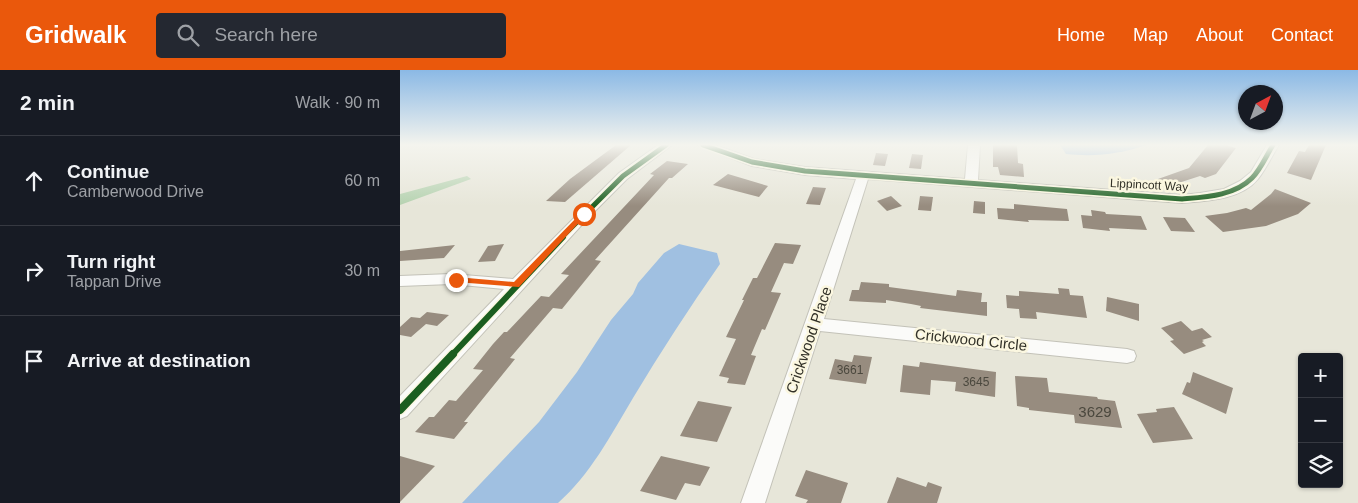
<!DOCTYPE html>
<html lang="en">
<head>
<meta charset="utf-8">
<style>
  :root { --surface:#171b24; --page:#242831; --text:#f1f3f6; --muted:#9ea1a6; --line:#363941; --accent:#ea580c }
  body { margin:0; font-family:Helvetica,sans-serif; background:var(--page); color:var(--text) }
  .controls { position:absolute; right:15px; bottom:15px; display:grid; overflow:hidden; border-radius:5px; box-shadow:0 1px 4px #0004 }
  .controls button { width:45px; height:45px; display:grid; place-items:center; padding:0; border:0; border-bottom:1px solid var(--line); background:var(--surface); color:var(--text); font:25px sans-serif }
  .compass { position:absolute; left:838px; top:15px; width:45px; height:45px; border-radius:50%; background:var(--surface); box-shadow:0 1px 4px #0004; rotate:41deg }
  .stop { position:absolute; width:15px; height:15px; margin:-11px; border:4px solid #ea580c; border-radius:50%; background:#fff }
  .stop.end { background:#ea580c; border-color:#fff; box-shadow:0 1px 5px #0008 }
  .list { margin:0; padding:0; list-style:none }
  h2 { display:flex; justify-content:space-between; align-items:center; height:65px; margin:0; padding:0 20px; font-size:21px }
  h2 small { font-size:16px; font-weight:400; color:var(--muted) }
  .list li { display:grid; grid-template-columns:32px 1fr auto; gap:15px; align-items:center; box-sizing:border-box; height:90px; padding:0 20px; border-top:1px solid var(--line) }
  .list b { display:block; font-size:19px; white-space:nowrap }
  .list p { margin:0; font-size:16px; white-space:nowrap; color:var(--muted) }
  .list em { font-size:16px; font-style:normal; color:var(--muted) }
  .icon { flex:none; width:28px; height:28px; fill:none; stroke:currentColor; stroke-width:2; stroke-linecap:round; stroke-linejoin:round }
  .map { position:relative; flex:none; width:958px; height:433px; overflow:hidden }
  header { display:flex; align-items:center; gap:30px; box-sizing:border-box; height:70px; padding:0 25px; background:var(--accent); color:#fff }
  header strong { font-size:24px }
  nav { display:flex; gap:28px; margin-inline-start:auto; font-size:18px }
  .search { width:350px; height:45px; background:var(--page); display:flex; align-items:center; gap:12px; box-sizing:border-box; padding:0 18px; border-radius:5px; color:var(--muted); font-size:19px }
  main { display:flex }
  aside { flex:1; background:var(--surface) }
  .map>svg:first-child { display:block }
</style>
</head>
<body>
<header>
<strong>Gridwalk</strong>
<div class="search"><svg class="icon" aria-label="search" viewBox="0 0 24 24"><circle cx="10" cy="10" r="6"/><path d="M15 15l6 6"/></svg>Search here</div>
<nav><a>Home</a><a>Map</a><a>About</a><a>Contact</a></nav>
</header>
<main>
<aside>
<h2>2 min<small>Walk · 90 m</small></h2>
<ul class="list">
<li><svg class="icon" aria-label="ahead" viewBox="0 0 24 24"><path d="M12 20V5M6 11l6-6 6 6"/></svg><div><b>Continue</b><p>Camberwood Drive</p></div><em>60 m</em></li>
<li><svg class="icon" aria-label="right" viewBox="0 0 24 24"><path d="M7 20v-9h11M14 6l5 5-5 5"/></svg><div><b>Turn right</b><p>Tappan Drive</p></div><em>30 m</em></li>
<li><svg class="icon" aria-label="arrive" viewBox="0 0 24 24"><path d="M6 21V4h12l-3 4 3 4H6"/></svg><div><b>Arrive at destination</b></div></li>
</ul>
</aside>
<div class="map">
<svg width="958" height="433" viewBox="0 0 958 433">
  <rect width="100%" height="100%" fill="#e7e6d9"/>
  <path fill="#b5d2b0" d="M67 106 71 109 0 135V124Z"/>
  <g fill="#a0c0e1">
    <path d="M660 75H747C719 84 696 87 666 84Z"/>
    <path d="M279 174 317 183 320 194C289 238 260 283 233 328 211 365 190 405 158 433H62L139 352 177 302 211 250 233 224 238 213 264 183Z"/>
  </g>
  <g fill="#978c7f">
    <path d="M216 75H231L165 132 146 131 170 109Z"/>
    <path d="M593 75H617L618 93 623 94 624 107 600 105 598 97H593Z"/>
    <path d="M808 75H825L836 78 816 104 805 108 800 106 766 117 758 109 789 98Z"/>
    <path d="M909 75H926L911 110 887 103 899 81 905 82Z"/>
    <path d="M476 83 488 84 485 96 473 95Z"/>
    <path d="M512 84 523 85 521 99 509 98Z"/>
    <path d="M267 91 288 94 272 108H269L195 190 201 191 162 239 153 238 110 288 115 289 64 352H68L54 369 15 362 29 347H34L49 330 56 331 83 300 73 299 93 274 104 262H107L141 226 149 227 169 205 161 204 254 105 250 104Z"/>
    <path d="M328 104 368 116 359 127 313 115Z"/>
    <path d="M413 117 426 118 420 135 406 134Z"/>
    <path d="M875 119 911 133 898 144 866 156 823 162 805 146 827 143 846 138 851 140 871 124Z"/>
    <path d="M491 126 502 136 487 141 477 131Z"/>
    <path d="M520 126 533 127 531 141 518 140Z"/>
    <path d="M574 131 585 132V144L573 143Z"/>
    <path d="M614 134 667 139 669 151 628 150 629 152 598 149 597 138 614 139Z"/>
    <path d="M691 140 705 142 706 144 741 146 747 160 709 158 710 161 683 158 681 145 692 146Z"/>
    <path d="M763 147 785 148 795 162 771 161Z"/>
    <path d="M375 173 401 175 393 194 384 193 371 222 381 223 365 260 362 259 351 285 356 286 345 315 327 313 329 308 319 306 336 269 326 267 344 230H342L353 208H357Z"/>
    <path d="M104 174 95 191 78 192 88 176Z"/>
    <path d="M55 175 44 188 0 191V181Z"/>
    <path d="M461 212 489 214V217L556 226 557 220 582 223 581 232H587V246L520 238 521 236 511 234 486 230V233L449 231 452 220H459Z"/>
    <path d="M658 218 669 219 670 225 683 226 687 248 636 242 637 249 620 248 619 239 607 238 606 225 619 226V221L659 224Z"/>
    <path d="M707 227 739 234V251L706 241Z"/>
    <path d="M27 242 49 245 37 256 26 254 11 267 0 265V257L11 247 20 248Z"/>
    <path d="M781 251 792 261 802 258 812 267 802 270 804 271 802 272 806 276 784 284 770 271 774 270 761 258Z"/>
    <path d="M454 285 472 287 466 314 429 309 435 289 452 292Z"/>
    <path d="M520 292 596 302 595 327 555 321 556 312 531 310 530 325 500 322 503 295 519 297Z"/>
    <path d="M793 302 833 318 826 344 782 324 787 312 790 313Z"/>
    <path d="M615 306 647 308 649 322 697 327 698 329 715 331 722 358 675 353 674 345 629 340V338L617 336Z"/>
    <path d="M298 331 332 337 317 372 280 366Z"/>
    <path d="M774 337 793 369 753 373 737 344 757 342 756 339Z"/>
    <path d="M0 386 35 396 0 432Z"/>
    <path d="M261 386 310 397 300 416 285 413 276 430 240 421Z"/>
    <path d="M406 400 448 413 441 433H406L408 430 395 426Z"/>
    <path d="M497 407 526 417 528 412 542 417 537 433H487Z"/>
  </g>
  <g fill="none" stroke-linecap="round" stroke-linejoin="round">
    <defs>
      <g id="minor">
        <path d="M258 75H272L227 109 189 147 7 346 0 349V326L104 219 51 214 0 216V206L51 204 113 209 219 103Z"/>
        <path d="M297 75H315L354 89 405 97 565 109 568 75H580L578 110 782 125 800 123 824 119 840 111 851 102 867 75H879C872 86 866 99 858 109 841 130 807 131 782 133L468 109 424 249 727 279 734 281 736 286 734 291 727 293 420 261 365 433H341L456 109 405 105 352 96Z"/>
      </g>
    </defs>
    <use href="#minor" stroke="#c3c2b8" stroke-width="2"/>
    <use href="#minor" fill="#fbfbf9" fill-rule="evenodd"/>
    <defs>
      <g id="cycleway-far2">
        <path d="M303 75 352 92 405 101 782 129C806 127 834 126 852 108 861 99 866 86 873 75"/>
        <path d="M161 168 223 106 266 75"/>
      </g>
      <path id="cycleway-far1" d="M52 285 163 167"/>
      <path id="cycleway" d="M0 340 53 284"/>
    </defs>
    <use href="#cycleway-far2" stroke="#fbf7e0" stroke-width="8"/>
    <use href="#cycleway-far1" stroke="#fbf7e0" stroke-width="9"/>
    <use href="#cycleway" stroke="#fbf7e0" stroke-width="11"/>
    <use href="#cycleway-far2" stroke="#1b5e20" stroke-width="5"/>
    <use href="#cycleway-far1" stroke="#1b5e20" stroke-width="6"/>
    <use href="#cycleway" stroke="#1b5e20" stroke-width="8"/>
  </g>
  <linearGradient id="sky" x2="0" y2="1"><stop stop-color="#8bb9e5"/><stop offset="0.55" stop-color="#f4f4ee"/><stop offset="1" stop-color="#f4f4ee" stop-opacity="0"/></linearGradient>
  <rect width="958" height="136" fill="url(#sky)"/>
  <path fill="#ea580c" d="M181 143 187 144 119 217 56 212 52 210 56 207 114 212Z"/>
  <g text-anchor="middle" stroke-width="5" stroke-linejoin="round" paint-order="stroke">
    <g font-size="12" fill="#323128" stroke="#fbf7e0">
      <text transform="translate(749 115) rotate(3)" y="4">Lippincott Way</text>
    </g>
    <g font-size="12" fill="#4b483e">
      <text x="450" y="304">3661</text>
      <text x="576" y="316">3645</text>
    </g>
    <g font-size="15" fill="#323128" stroke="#fbf7e0">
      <text transform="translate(409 270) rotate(-71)" y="5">Crickwood Place</text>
      <text transform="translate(571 270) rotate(6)" y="5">Crickwood Circle</text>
    </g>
    <g font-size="15" fill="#4b483e">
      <text x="695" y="347">3629</text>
    </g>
  </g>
</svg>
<div class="controls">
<button>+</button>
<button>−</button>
<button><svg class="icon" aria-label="layers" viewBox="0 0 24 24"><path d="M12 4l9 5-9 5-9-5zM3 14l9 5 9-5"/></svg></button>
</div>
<svg class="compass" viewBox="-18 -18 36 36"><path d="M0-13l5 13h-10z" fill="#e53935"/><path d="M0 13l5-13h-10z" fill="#9ea1a6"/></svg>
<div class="stop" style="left:184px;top:144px"></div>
<div class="stop end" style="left:56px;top:210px"></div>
</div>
</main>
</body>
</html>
